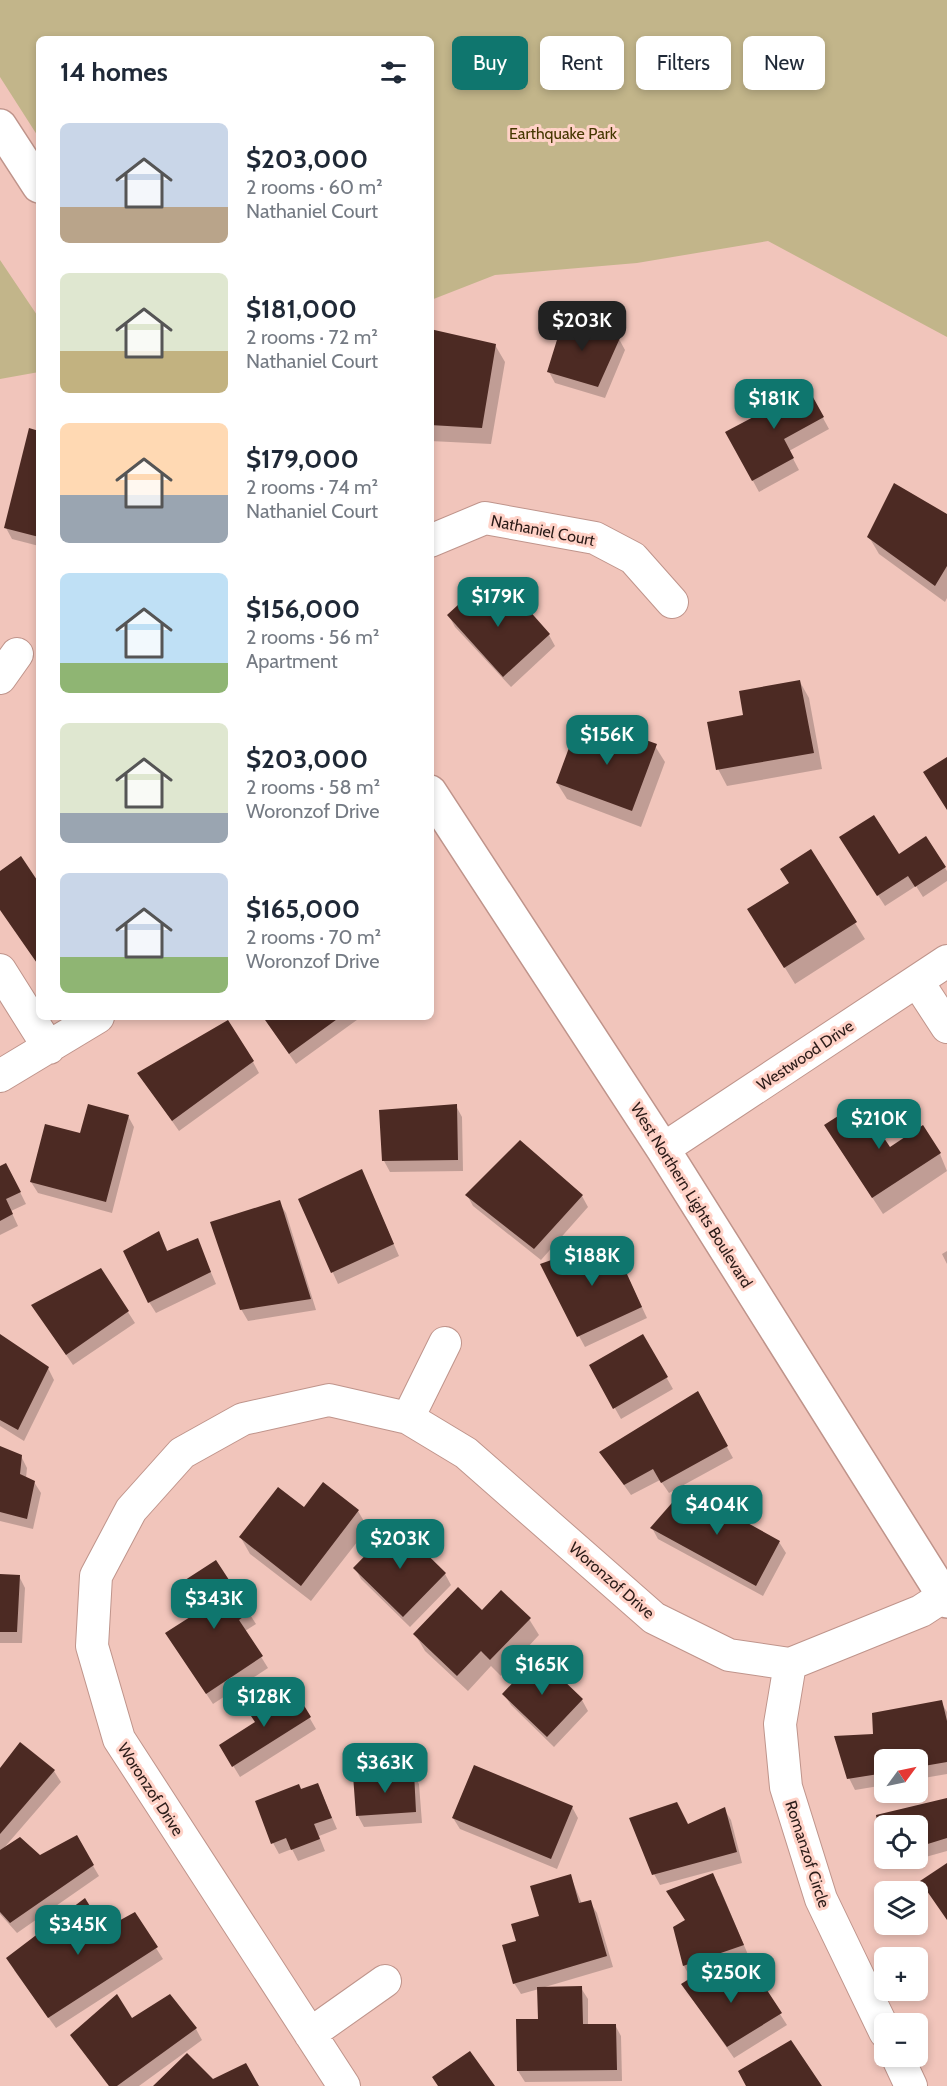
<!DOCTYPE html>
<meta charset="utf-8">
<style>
body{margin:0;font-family:Cabin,sans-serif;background:#f6f6f7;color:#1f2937;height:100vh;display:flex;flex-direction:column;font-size:22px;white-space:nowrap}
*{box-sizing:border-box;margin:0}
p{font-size:20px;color:#747a83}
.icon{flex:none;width:33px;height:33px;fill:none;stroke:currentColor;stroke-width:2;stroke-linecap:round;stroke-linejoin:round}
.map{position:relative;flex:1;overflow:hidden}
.details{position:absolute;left:36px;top:36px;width:398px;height:984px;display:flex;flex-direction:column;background:#fff;border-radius:9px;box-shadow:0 3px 9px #0003}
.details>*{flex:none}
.banner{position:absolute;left:452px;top:36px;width:405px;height:54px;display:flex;gap:12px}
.needle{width:39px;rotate:57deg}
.tools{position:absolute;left:874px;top:1749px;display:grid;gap:12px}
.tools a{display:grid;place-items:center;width:54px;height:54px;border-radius:9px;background:#fff;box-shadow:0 3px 9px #0003;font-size:30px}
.price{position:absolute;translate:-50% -51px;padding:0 14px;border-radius:12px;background:#0f766e;color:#fff;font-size:20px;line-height:39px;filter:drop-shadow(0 2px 3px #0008)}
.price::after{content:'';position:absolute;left:50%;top:36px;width:18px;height:14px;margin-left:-9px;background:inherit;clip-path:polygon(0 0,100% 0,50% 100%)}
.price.active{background:#222;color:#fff}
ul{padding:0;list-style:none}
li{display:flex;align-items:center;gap:18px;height:150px;padding:0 24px}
li span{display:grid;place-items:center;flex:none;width:168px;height:120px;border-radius:9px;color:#555}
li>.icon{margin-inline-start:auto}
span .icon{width:72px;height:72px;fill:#fffc;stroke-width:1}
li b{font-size:26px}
h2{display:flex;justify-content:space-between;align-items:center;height:72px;padding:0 24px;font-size:26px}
.chip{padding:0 21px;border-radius:9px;background:#fff;box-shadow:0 3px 9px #0003;font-size:21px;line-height:54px}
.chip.active{background:#0f766e;color:#fff}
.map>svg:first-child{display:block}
.green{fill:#c2b58a}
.shadow{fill:#0003}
.building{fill:#4c2a23}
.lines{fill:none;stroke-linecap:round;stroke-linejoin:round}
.minor-casing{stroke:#bf948b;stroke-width:34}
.tertiary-casing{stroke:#bf948b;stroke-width:36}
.minor{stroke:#fff;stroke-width:32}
.tertiary{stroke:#fff;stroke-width:33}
.labels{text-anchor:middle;stroke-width:6;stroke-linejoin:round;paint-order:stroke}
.park-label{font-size:16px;fill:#453700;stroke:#ffd2c7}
.street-label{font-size:16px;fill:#2b1b18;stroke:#ffd2c7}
</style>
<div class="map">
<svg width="947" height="2086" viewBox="0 0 947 2086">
<rect width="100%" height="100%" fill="#f1c5bb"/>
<path class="green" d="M0,0H947V337L768,241L637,263L495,275L431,300L430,39H39V138L0,77Z
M0,260L39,318V372L0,379Z"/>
<path class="shadow" d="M430,331L495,345L505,362L491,444L430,441Z
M619,339L625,350L605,398L555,383L549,372Z
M804,383L829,429L789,451L799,470L759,492L727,433L761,414Z
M39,432V546L12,539L6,528Z
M947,516V598L945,602L879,554L869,537Z
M508,611L549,635L555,646L511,687L455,627L449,616Z
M800,682L809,698L822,769L727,786L718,769L745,716Z
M616,741L655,746L665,762L641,827L567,799L557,783Z
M926,838L947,871V881L923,897L916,886L885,906L848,849L899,856Z
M810,851L865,939L795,984L759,926L790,884Z
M263,1017H361L296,1064Z
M253,1062L259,1073L179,1131L139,1074Z
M456,1106L462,1117L463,1171L390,1172L384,1161Z
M128,1116L134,1127L112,1213L38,1193L31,1182L81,1135Z
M520,1142L582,1196L588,1207L541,1260L473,1206L467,1195Z
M836,1142L940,1154L947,1171L883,1214Z
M0,1167L12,1176L26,1204L11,1211L18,1226L0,1235Z
M362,1171L399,1256L338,1284L300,1200Z
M279,1202L286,1213L316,1310L248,1321L241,1309Z
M159,1233L168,1252L197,1240L216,1284L156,1313L149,1302Z
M611,1241L647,1318L585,1347L579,1336Z
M947,1251V1264L942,1254Z
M101,1270L135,1323L73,1365L33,1306Z
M0,1336L48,1368L54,1380L24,1441L0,1426Z
M643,1336L673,1389L621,1419L591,1366Z
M697,1393L733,1458L669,1493L660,1480L631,1495L601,1453Z
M0,1448L21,1456L27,1468L26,1478L34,1482L41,1493L33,1529L0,1521Z
M323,1485L358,1511L368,1528L311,1601L250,1554L241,1538L304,1509Z
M652,1528L779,1542L786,1553L763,1596L658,1539Z
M216,1562L256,1624L245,1631L268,1668L213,1704L174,1645L202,1611Z
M355,1568L445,1574L451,1585L410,1627L361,1579Z
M0,1576H19L25,1588L22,1643H0Z
M482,1612L529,1619L539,1635L501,1676L491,1666L468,1691L425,1651L415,1634Z
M504,1694L582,1700L588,1711L554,1747L511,1705Z
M297,1696L316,1729L240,1777L221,1746Z
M941,1702L947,1712V1774L918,1779V1760H885V1785L855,1790L849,1778L875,1736Z
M0,1770L54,1771L61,1782L3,1849L40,1857L76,1837L99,1876L17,1933L0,1914Z
M413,1773L419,1784L422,1823L364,1827L358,1816Z
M318,1785L337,1829L319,1836L325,1851L298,1861L292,1849L279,1854L273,1843L301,1791Z
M947,1799V1851L890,1867L885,1858H918V1826H885V1858L878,1816Z
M572,1807L578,1818L557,1869L460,1829L453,1818Z
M724,1809L731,1820L742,1863L660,1885L654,1874L688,1825Z
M570,1875L582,1904L590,1902L597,1913L613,1967L545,1987L581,1988L588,1999V2026L615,2025L621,2036L622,2081L525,2082L518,2071L517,2021H539V1989L521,1994L514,1983L518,1942L540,1917Z
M719,1886L749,1957L718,1967L734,1990L760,1983L787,2025L734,2058L683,1985L696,1975L690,1977L684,1966L674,1927L687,1921Z
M103,1931L156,1948L163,1959L56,2028L14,1970Z
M132,2020L196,2029L202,2040L139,2086H109L72,2035Z"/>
<path class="building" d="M565,314L620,338L598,387L547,372Z
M430,329L496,344L482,428L430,425Z
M804,381L824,417L784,439L794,458L752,481L725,432L759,414L755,407Z
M29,428L39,431V537L4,528Z
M894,483L947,514V566L935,586L867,537Z
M483,582L508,609L519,599L550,634L503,677L447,615Z
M800,680L814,753L716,770L707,722L743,715L739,691Z
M577,726L615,739L618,730L657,744L632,811L556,783Z
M947,757V810L923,772Z
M874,815L899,854L926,836L946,867L915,887L908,876L877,896L839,837Z
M811,849L857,922L784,968L747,909L789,883L780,869Z
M21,856L39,883V966L0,910V871Z
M263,1017H340L289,1054Z
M228,1020L254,1061L172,1121L137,1073Z
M860,1102L890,1147L923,1125L941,1153L872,1198L824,1125Z
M88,1104L129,1115L106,1202L30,1182L45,1124L80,1133Z
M457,1104L458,1160L382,1161L379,1110Z
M520,1140L583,1195L534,1249L465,1195Z
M6,1163L21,1192L6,1199L13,1214L0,1221V1166Z
M362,1169L394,1244L331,1273L298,1199Z
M280,1200L311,1299L240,1310L210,1222Z
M159,1231L167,1251L198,1238L211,1272L148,1303L123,1251Z
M611,1239L642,1307L577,1337L540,1264Z
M101,1268L129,1311L66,1355L31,1305Z
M0,1334L49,1367L18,1430L0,1420Z
M643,1334L668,1377L613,1409L589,1365Z
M698,1391L728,1446L661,1483L653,1469L624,1485L599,1452Z
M0,1446L22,1455L20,1474L35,1481L27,1519L0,1512Z
M323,1482L359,1510L301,1586L239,1537L278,1487L304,1507Z
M685,1488L780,1541L756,1586L650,1528Z
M396,1524L446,1573L403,1617L353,1568Z
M216,1560L250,1612L239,1620L263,1656L206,1694L165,1633L201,1610L182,1582Z
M0,1574L20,1575L17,1632H0Z
M458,1587L482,1610L501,1590L531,1618L490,1660L481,1651L457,1676L413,1634Z
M538,1656L583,1699L547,1737L502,1694Z
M297,1694L311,1717L232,1767L219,1745L255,1722L245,1707L262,1696L271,1711Z
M942,1700L947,1721V1762L918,1767V1760H885V1773L847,1779L834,1736L873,1734L872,1713Z
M20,1742L55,1770L0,1834V1768Z
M474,1765L573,1806L551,1859L452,1818Z
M414,1772L416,1812L356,1816L353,1775Z
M318,1783L332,1818L314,1824L320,1839L291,1850L286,1838L271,1844L255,1801L299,1784L301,1789Z
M947,1798V1838L918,1847V1826H885V1856L883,1857L876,1815Z
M677,1802L688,1824L725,1807L737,1852L652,1875L629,1818Z
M77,1835L94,1865L10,1923L0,1912V1850L20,1837L40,1855Z
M947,1863V1920L920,1881Z
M713,1873L744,1945L683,1966L673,1927L685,1920L666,1891Z
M571,1874L579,1903L591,1900L607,1956L513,1984L502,1945L516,1941L511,1924L539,1916L530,1886Z
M85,1898L104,1929L135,1912L158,1947L48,2018L6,1958Z
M716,1962L734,1988L761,1981L782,2013L727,2047L681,1984Z
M582,1986L583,2024H616L617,2070L517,2071L516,2019H538L537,1987Z
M117,1994L132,2018L170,1994L197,2028L117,2086H109L70,2035Z
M791,2040L822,2086H746L738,2071Z
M470,2051L495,2086H438L432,2077Z
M187,2053L213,2079L246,2063L259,2086H153Z"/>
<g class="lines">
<defs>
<path id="minor" d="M430,541L485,518L595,538L633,558L672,602
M0,678L17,654
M0,970L49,1048
M917,981L947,1027
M0,1076L98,1017
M663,1149L947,961
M408,1418L445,1343
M790,1664L780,1724L786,1787L821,1899L885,2032
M310,2034L385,1981
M897,2056L911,2086
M344,2086L119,1739L92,1646L96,1576L131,1510L182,1453L243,1419L329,1400L408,1418L466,1453L654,1618L729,1655L790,1664L921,1611L944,1596"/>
<path id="tertiary" d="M0,126L39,186
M430,792L663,1149L947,1601"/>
</defs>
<use href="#minor" class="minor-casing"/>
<use href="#tertiary" class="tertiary-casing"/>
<use href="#minor" class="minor"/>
<use href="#tertiary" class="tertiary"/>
</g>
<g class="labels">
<g class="park-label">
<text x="563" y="139">Earthquake Park</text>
</g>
<g class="street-label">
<text transform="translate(543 530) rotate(11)" y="6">Nathaniel Court</text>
<text transform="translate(805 1055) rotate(-34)" y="6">Westwood Drive</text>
<text transform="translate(692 1195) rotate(58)" y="6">West Northern Lights Boulevard</text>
<text transform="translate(612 1580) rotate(41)" y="6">Woronzof Drive</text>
<text transform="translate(151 1789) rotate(57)" y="6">Woronzof Drive</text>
<text transform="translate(808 1854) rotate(72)" y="6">Romanzof Circle</text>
</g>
</g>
</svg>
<div class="tools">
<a><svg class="needle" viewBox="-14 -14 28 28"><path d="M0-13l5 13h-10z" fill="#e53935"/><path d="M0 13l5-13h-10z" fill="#747a83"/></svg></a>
<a><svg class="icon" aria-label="locate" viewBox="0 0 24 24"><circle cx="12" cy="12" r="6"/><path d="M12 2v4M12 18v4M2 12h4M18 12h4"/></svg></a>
<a><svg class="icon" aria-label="layers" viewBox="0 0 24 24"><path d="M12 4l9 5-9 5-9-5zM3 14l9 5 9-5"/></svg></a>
<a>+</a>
<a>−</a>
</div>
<b class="price active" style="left:582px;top:352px">$203K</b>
<b class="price" style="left:774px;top:430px">$181K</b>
<b class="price" style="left:498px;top:628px">$179K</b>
<b class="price" style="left:607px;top:766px">$156K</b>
<b class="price" style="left:879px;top:1150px">$210K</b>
<b class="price" style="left:592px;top:1287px">$188K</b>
<b class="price" style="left:717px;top:1536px">$404K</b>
<b class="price" style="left:400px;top:1570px">$203K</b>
<b class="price" style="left:214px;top:1630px">$343K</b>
<b class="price" style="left:542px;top:1696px">$165K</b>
<b class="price" style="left:264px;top:1728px">$128K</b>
<b class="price" style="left:385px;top:1794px">$363K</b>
<b class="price" style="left:78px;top:1956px">$345K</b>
<b class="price" style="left:731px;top:2004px">$250K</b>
<div class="banner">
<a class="chip active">Buy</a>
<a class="chip">Rent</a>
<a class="chip">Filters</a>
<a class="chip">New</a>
</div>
<section class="details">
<h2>14 homes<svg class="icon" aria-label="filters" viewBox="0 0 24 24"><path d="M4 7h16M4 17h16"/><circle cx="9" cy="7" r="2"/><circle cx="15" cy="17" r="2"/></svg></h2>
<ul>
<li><span style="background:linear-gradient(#c9d6e8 70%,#b9a48a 0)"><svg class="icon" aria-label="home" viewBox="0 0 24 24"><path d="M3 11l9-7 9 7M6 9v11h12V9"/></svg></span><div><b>$203,000</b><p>2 rooms · 60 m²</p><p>Nathaniel Court</p></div></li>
<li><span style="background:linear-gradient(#dfe7d0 65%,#c2b280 0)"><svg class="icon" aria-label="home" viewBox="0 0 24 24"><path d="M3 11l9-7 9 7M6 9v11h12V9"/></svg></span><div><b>$181,000</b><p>2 rooms · 72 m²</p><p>Nathaniel Court</p></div></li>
<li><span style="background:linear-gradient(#ffd9b3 60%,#9aa5b1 0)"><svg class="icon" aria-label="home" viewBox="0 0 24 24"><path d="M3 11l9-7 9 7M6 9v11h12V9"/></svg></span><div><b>$179,000</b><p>2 rooms · 74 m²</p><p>Nathaniel Court</p></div></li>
<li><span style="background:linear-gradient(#bfe0f5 75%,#8fb573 0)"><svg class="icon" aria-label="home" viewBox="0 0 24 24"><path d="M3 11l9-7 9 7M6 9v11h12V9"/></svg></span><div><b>$156,000</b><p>2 rooms · 56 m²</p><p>Apartment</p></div></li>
<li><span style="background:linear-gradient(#dfe7d0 75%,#9aa5b1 0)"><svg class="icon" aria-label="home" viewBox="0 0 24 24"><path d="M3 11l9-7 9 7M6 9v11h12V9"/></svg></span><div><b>$203,000</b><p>2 rooms · 58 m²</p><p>Woronzof Drive</p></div></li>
<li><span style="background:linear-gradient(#c9d6e8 70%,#8fb573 0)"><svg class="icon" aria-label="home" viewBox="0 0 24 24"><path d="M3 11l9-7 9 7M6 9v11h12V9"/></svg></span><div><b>$165,000</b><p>2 rooms · 70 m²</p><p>Woronzof Drive</p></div></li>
</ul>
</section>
</div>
